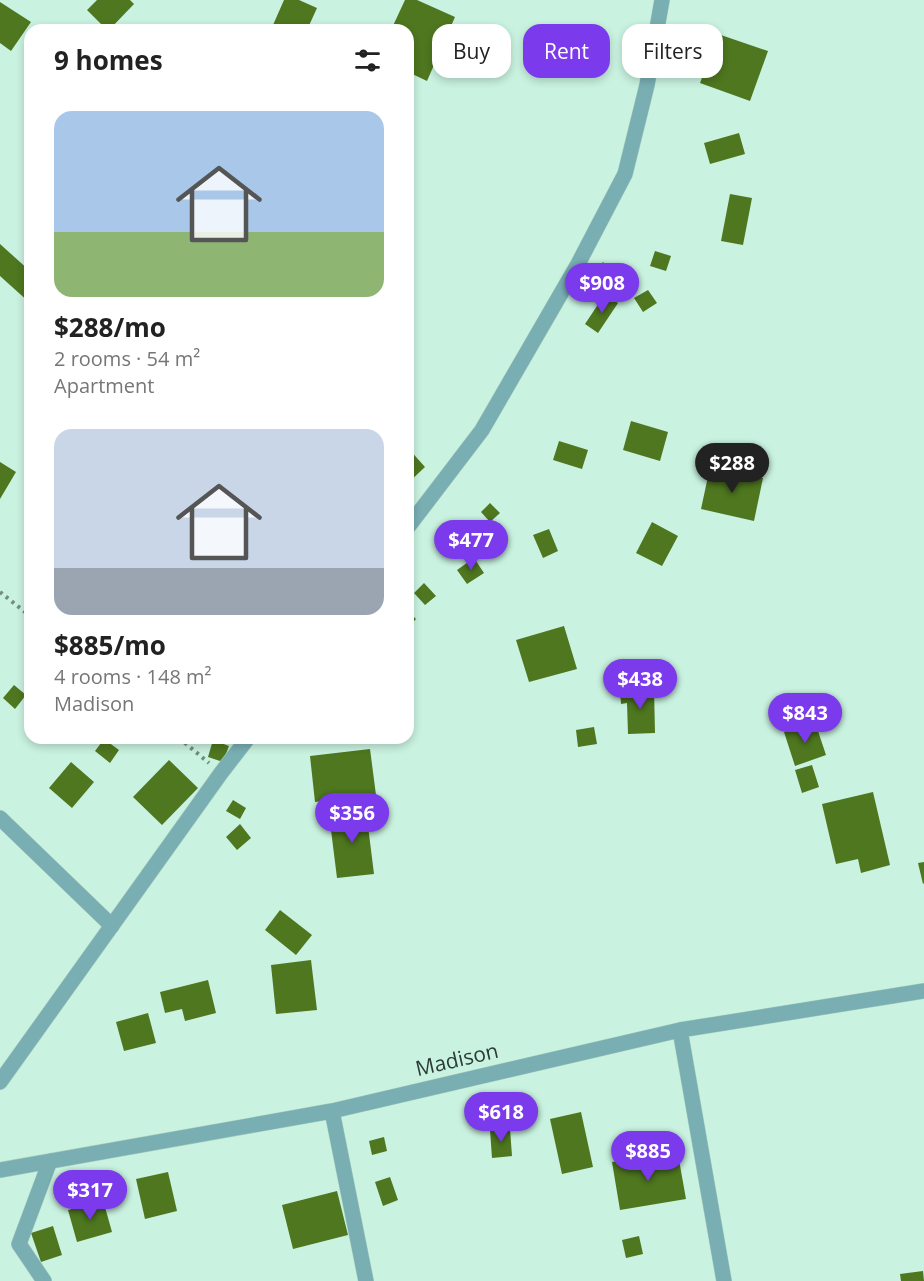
<!DOCTYPE html>
<meta charset="utf-8">
<style>
body{margin:0;font-family:"Open Sans",sans-serif;background:#f2f2f2;color:#222;height:100vh;display:flex;flex-direction:column;font-size:22px;white-space:nowrap}
*{box-sizing:border-box;margin:0}
p{font-size:20px;color:#767676}
.icon{flex:none;width:33px;height:33px;fill:none;stroke:currentColor;stroke-width:2;stroke-linecap:round;stroke-linejoin:round}
.map{position:relative;flex:1;overflow:hidden}
.drawer{position:absolute;left:24px;top:24px;width:390px;height:720px;display:flex;flex-direction:column;background:#fff;border-radius:18px;box-shadow:0 3px 9px #0003}
.drawer>*{flex:none}
.top-card{position:absolute;left:432px;top:24px;width:402px;height:54px;display:flex;gap:12px}
.price{position:absolute;translate:-50% -51px;padding:0 14px;border-radius:21px;background:#7c3aed;color:#fff;font-size:20px;line-height:39px;filter:drop-shadow(0 2px 3px #0008)}
.price::after{content:'';position:absolute;left:50%;top:36px;width:18px;height:14px;margin-left:-9px;background:inherit;clip-path:polygon(0 0,100% 0,50% 100%)}
.price.on{background:#222;color:#fff}
ul{padding:0;list-style:none}
li{display:grid;align-content:center;gap:12px;height:318px;padding:0 30px}
li span{display:grid;place-items:center;height:186px;border-radius:18px;color:#555}
li>.icon{margin-inline-start:auto}
span .icon{width:108px;height:108px;fill:#fffc;stroke-width:1}
li b{font-size:26px}
h2{display:flex;justify-content:space-between;align-items:center;height:72px;padding:0 30px;font-size:26px}
.chip{padding:0 21px;border-radius:18px;background:#fff;box-shadow:0 3px 9px #0003;font-size:21px;line-height:54px}
.chip.on{background:#7c3aed;color:#fff}
.map>svg:first-child{display:block}
.building{fill:#4e771f}
.lines{fill:none;stroke-linecap:round;stroke-linejoin:round}
.minor-casing{stroke:#a9cebe;stroke-width:16}
.path{stroke:#728e81;stroke-width:4;stroke-dasharray:3 4.5;stroke-linecap:butt}
.minor{stroke:#79afb3;stroke-width:15}
.labels{text-anchor:middle;stroke-width:6;stroke-linejoin:round;paint-order:stroke}
.street-label{font-size:21px;fill:#2b3c34;stroke:#c9f2e0}
</style>
<div class="map">
<svg width="924" height="1281" viewBox="0 0 924 1281">
<rect width="100%" height="100%" fill="#c9f2e0"/>
<path class="building" d="M97,0H130L134,4L109,30H107L87,10Z
M284,0H299L317,8L307,30H284L273,25Z
M405,0H417L455,17L427,81L408,72V30H391Z
M0,2L31,22L11,51L0,43Z
M718,34L768,51L750,101L700,83Z
M739,133L745,154L710,164L704,143Z
M730,194L752,198L743,245L721,241Z
M0,244L30,271V303L0,276Z
M655,251L671,256L666,271L650,266Z
M603,262L614,272L598,293L586,283Z
M648,290L657,303L643,312L634,298Z
M605,294L618,303L598,333L585,324Z
M631,421L668,432L660,461L623,450Z
M559,441L588,450L582,469L553,460Z
M408,448L425,467L408,483Z
M0,462L16,472L0,499Z
M710,467L763,478L754,521L701,509Z
M490,503L500,513L490,522L481,512Z
M652,522L678,536L662,566L636,553Z
M470,526L483,536L473,551L460,542Z
M549,529L558,551L543,558L533,535Z
M474,558L484,573L467,584L457,570Z
M424,583L436,596L425,605L414,593Z
M408,611L416,619L408,628Z
M564,626L577,669L529,682L516,640Z
M14,685L26,695L15,709L3,698Z
M654,688L655,733L628,734L627,703L621,704L620,689Z
M815,722L826,755L795,766L784,732Z
M594,727L597,744L578,747L576,730Z
M104,739L119,750L110,763L95,751Z
M213,740L229,746L223,762L208,757Z
M370,749L376,795L315,802L310,756Z
M169,760L198,788L162,825L133,797Z
M71,762L94,782L72,808L49,788Z
M812,765L819,787L802,793L795,770Z
M873,792L890,865L861,873L858,859L836,864L822,804Z
M233,800L246,808L240,819L226,811Z
M366,810L374,874L337,878L329,814Z
M240,824L251,838L237,850L226,837Z
M924,862V883L923,884L918,863Z
M280,910L312,935L296,955L265,930Z
M311,960L317,1010L276,1014L271,965Z
M208,980L216,1013L185,1021L182,1009L165,1013L160,992Z
M148,1013L156,1043L124,1051L116,1022Z
M581,1112L593,1167L562,1174L550,1119Z
M510,1129L512,1156L492,1158L490,1130Z
M384,1137L387,1151L372,1155L369,1141Z
M653,1155L655,1164L679,1160L686,1199L620,1210L612,1162Z
M168,1172L177,1211L145,1219L136,1179Z
M390,1177L398,1200L383,1206L375,1182Z
M337,1191L348,1235L293,1249L282,1205Z
M103,1200L112,1232L77,1242L68,1210Z
M53,1226L62,1255L41,1262L31,1233Z
M639,1236L643,1254L626,1258L622,1240Z
M923,1271L924,1281H901L900,1274Z"/>
<g class="lines">
<defs>
<path id="minor" d="M408,527L482,430L578,264L625,174L647,85L662,0
M0,818L112,926
M680,1030L724,1281
M0,1082L221,773L248,738
M332,1111L366,1281
M0,1170L332,1111L680,1030L924,991
M44,1281L19,1244L50,1161"/>
</defs>
<use href="#minor" class="minor-casing"/>
<path class="path" d="M0,592L30,616
M179,738L209,763"/>
<use href="#minor" class="minor"/>
</g>
<g class="labels">
<g class="street-label">
<text transform="translate(457 1060) rotate(-13)" y="7">Madison</text>
</g>
</g>
</svg>
<b class="price" style="left:602px;top:314px">$908</b>
<b class="price on" style="left:732px;top:494px">$288</b>
<b class="price" style="left:471px;top:571px">$477</b>
<b class="price" style="left:640px;top:710px">$438</b>
<b class="price" style="left:805px;top:744px">$843</b>
<b class="price" style="left:352px;top:844px">$356</b>
<b class="price" style="left:501px;top:1143px">$618</b>
<b class="price" style="left:648px;top:1182px">$885</b>
<b class="price" style="left:90px;top:1221px">$317</b>
<div class="top-card">
<a class="chip">Buy</a>
<a class="chip on">Rent</a>
<a class="chip">Filters</a>
</div>
<section class="drawer">
<h2>9 homes<svg class="icon" aria-label="filters" viewBox="0 0 24 24"><path d="M4 7h16M4 17h16"/><circle cx="9" cy="7" r="2"/><circle cx="15" cy="17" r="2"/></svg></h2>
<ul>
<li><span style="background:linear-gradient(#a9c7e8 65%,#8fb573 0)"><svg class="icon" aria-label="home" viewBox="0 0 24 24"><path d="M3 11l9-7 9 7M6 9v11h12V9"/></svg></span><div><b>$288/mo</b><p>2 rooms · 54 m²</p><p>Apartment</p></div></li>
<li><span style="background:linear-gradient(#c9d6e8 75%,#9aa5b1 0)"><svg class="icon" aria-label="home" viewBox="0 0 24 24"><path d="M3 11l9-7 9 7M6 9v11h12V9"/></svg></span><div><b>$885/mo</b><p>4 rooms · 148 m²</p><p>Madison</p></div></li>
</ul>
</section>
</div>
